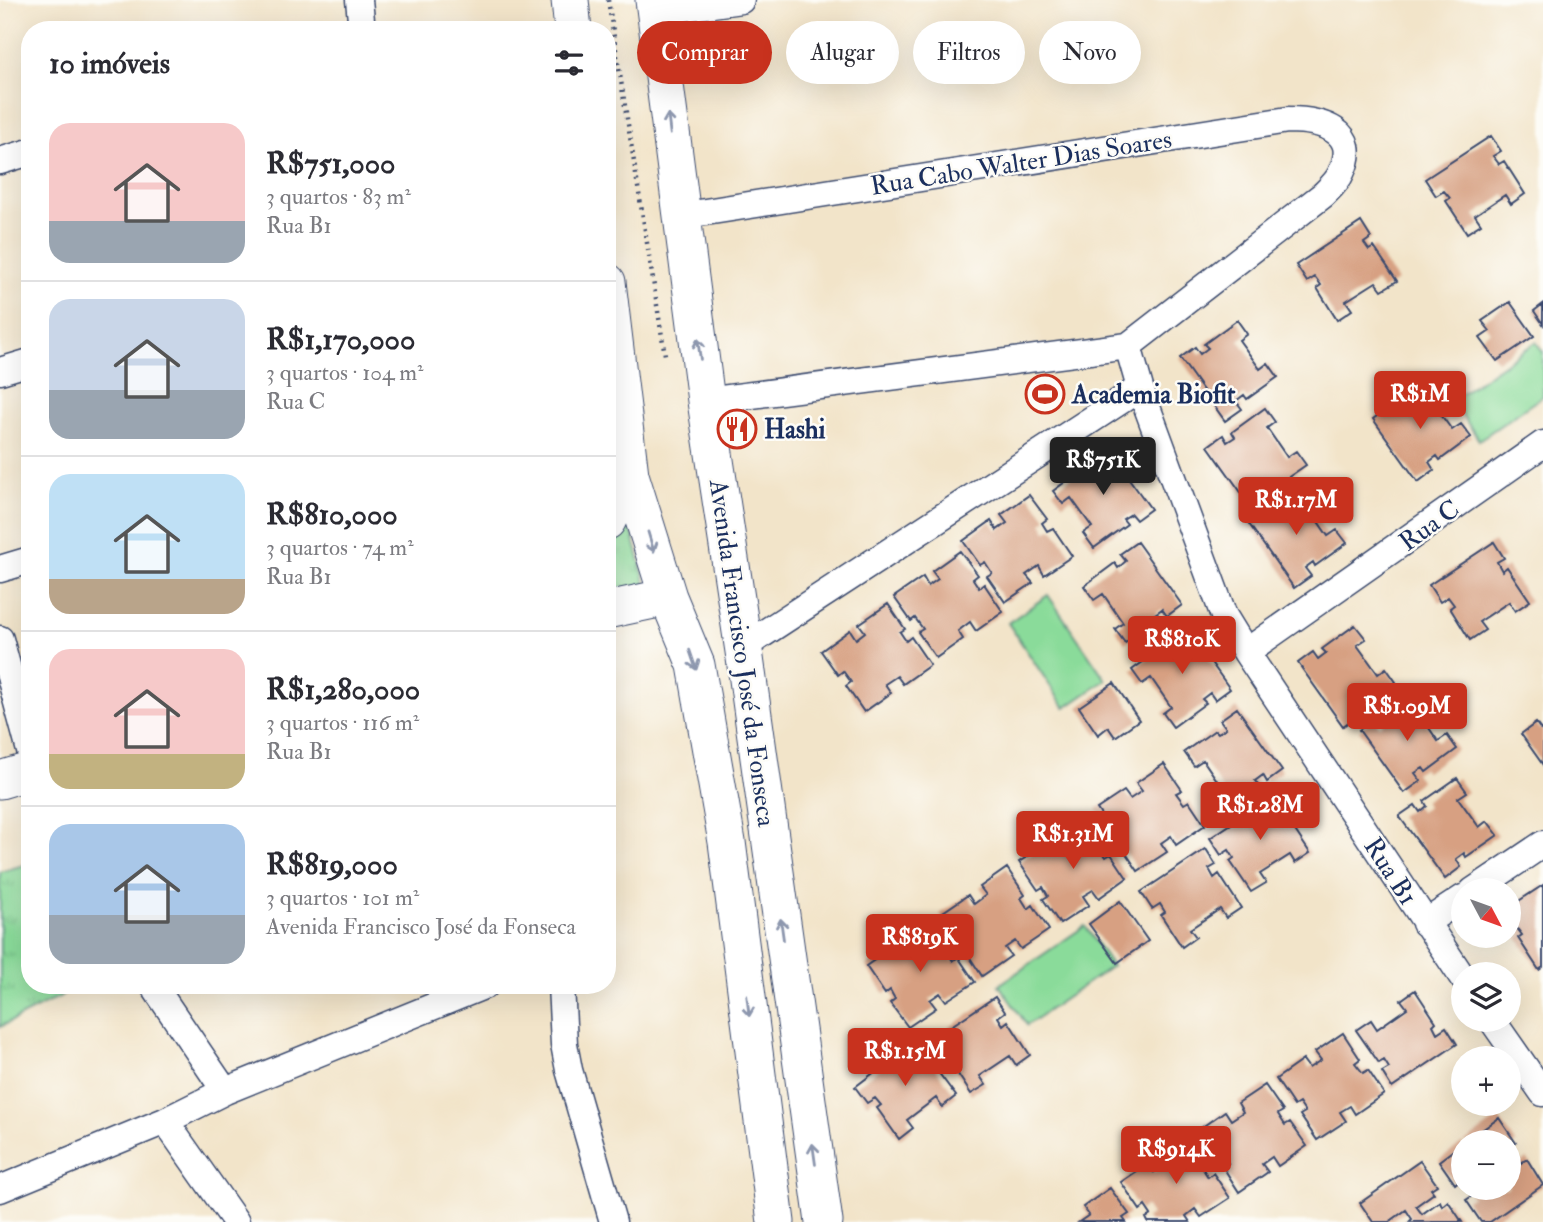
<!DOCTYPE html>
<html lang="pt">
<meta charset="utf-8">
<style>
body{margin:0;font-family:"IM FELL Double Pica",serif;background:#f2f2f3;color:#2b2b33;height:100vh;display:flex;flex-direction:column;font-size:26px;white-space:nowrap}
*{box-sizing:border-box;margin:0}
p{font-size:23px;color:#7c7c81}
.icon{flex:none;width:38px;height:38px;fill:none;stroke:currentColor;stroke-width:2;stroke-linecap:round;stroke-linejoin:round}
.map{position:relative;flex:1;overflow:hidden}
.details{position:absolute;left:21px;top:21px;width:595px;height:973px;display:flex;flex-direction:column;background:#fff;border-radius:28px;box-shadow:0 7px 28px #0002}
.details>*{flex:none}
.guide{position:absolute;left:637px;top:21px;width:665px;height:63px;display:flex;gap:14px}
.needle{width:46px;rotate:131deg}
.buttons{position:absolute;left:1451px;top:878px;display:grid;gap:14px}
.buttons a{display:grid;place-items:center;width:70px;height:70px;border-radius:50%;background:#fff;box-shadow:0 7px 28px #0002;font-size:35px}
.price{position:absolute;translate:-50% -60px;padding:0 16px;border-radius:7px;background:#c8321e;color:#fff;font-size:23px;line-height:46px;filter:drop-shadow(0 2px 4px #0008)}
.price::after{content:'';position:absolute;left:50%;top:42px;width:21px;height:16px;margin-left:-10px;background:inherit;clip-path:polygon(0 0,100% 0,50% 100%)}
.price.on{background:#222;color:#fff}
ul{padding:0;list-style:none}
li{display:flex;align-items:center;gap:21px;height:175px;padding:0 28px}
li+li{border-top:2px solid #e1e1e2}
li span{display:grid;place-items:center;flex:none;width:196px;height:140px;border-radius:21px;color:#555}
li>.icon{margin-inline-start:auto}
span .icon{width:84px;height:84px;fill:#fffc;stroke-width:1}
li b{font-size:30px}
h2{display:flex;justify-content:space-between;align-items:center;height:84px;padding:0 28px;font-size:30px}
.chip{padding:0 24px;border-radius:32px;background:#fff;box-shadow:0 7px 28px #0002;font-size:24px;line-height:63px}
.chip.on{background:#c8321e;color:#fff}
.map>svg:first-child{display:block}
.grass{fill:url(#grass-tufts);stroke:#52857c;stroke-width:2}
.pitch{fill:#8adb9a;stroke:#52857c;stroke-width:2}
.building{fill:#d7a082}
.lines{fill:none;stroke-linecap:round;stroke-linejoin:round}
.street-casing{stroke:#3b4a6e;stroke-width:29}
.secondary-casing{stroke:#3b4a6e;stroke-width:39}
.path{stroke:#3b4a6e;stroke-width:4.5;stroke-dasharray:2 5;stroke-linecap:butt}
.street{stroke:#fff;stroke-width:26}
.secondary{stroke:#fff;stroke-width:37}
.oneway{stroke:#8d97ae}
.labels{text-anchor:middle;stroke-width:5;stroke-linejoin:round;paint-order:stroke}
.street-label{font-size:26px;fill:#1b2f5e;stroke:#fdfcf7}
.poi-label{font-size:26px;font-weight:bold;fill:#1b2f5e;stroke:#fdfcf7;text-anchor:start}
</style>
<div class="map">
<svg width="1543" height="1222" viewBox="0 0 1543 1222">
<defs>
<pattern id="grass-tufts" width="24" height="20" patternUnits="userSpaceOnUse" patternTransform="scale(1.75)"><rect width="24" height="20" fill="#8adb9a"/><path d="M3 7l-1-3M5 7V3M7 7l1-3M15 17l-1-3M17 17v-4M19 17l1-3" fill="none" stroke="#76bc87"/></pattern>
</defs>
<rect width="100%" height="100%" fill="#fdfcf7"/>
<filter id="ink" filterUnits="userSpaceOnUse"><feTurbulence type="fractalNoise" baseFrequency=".0143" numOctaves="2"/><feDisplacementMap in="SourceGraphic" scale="14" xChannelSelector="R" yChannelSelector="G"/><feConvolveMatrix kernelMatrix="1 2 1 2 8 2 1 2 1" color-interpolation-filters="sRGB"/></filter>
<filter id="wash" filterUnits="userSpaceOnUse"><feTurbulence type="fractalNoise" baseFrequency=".00686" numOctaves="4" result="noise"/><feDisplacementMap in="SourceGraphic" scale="28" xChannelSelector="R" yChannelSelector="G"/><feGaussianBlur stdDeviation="1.57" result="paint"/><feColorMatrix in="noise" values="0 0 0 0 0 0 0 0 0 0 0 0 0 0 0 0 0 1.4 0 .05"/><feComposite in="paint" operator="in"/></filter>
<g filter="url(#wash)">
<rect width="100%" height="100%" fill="#f2e4c9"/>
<path class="grass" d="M629,521L646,585L607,596V550Z
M30,863V985H82L0,1027V872Z"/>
<path class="pitch" d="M1536,342L1543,352V396L1479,440L1452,400Z
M1048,595L1106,680L1065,708L1008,623Z
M1085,926L1112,966L1027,1025L999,985Z"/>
<g id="blocks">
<path class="building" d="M1491,136L1501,151L1493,156L1499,164L1504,161L1525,194L1511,204L1505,195L1475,215L1481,224L1467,233L1446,201L1450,198L1444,191L1436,196L1425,179Z
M1361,222L1371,238L1364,243L1369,250L1374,247L1397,281L1382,290L1376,282L1346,301L1352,310L1337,320L1317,288L1321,285L1315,277L1307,282L1296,265Z
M1510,302L1534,336L1497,361L1480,338L1490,331L1482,321Z
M1543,304V324L1534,311Z
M1237,320L1247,334L1239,340L1260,369L1268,363L1278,377L1247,399L1244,395L1236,401L1242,409L1225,421L1180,358L1195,347L1200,354L1208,348L1204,344Z
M1430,381L1440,395L1431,401L1452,430L1461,424L1471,437L1440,460L1437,456L1429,462L1434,470L1418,482L1373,419L1388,408L1392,414L1400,409L1397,404Z
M1265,408L1275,422L1267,428L1287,457L1296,451L1306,465L1274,487L1272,484L1264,489L1270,497L1253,509L1208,446L1223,435L1227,442L1235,437L1232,432Z
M1106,447L1151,509L1136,520L1131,514L1123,519L1127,524L1094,548L1083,533L1092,527L1071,498L1063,504L1053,491L1084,468L1087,472L1095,466L1089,458Z
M1306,487L1316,501L1308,507L1328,536L1337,530L1347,543L1315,566L1313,562L1305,568L1311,576L1294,588L1249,524L1264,514L1269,520L1277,515L1273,510Z
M1029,495L1047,519L1042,523L1047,531L1053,528L1072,556L1044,575L1039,566L1026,575L1033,583L1005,602L987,576L992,573L985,562L980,565L963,541L991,521L997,530L1007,523L1001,515Z
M1137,542L1182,605L1167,616L1162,609L1155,614L1158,619L1125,643L1115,629L1123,623L1103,594L1094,600L1084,586L1115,563L1118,568L1126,561L1120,554Z
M1494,542L1504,558L1497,562L1502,571L1507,567L1530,601L1515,611L1509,602L1479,622L1485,630L1470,640L1450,608L1454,605L1448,597L1440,602L1429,585Z
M960,551L978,575L973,579L979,588L984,584L1003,612L976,631L970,622L958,631L963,639L936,658L918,632L923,629L915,618L911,621L894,597L923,577L928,586L938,579L932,571Z
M888,604L905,629L900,632L906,641L911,637L930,665L903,684L897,676L885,684L891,693L864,712L846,686L851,682L843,671L838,675L821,651L850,630L856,639L865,632L859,624Z
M1355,625L1366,639L1357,645L1378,674L1386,668L1396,682L1365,704L1362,700L1354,706L1360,714L1343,726L1298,663L1313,652L1318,659L1326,653L1322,649Z
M1185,626L1230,689L1215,700L1210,693L1202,699L1206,703L1173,727L1163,713L1171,707L1151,678L1142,684L1132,670L1163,647L1166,652L1174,645L1168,638Z
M1114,683L1139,720L1115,737L1108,727L1098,735L1079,707Z
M1416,692L1426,706L1418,712L1438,741L1447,735L1457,749L1426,772L1423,768L1415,773L1421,781L1404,793L1359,730L1374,719L1379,726L1387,720L1383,716Z
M1237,708L1282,771L1267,782L1263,775L1255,781L1258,785L1226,809L1215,795L1223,789L1203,760L1194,766L1184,752L1215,730L1218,733L1226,728L1220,720Z
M1536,723L1541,730L1543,728V765L1521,734Z
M1164,764L1182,790L1176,793L1184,804L1189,801L1205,825L1176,845L1171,836L1161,843L1167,852L1138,871L1121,846L1126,843L1121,834L1115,837L1097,809L1124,791L1130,799L1142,791L1136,783Z
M1457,778L1467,792L1458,798L1479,827L1487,821L1498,835L1466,857L1464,853L1456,859L1461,867L1445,879L1399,816L1415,805L1420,812L1427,806L1424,801Z
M1275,795L1285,811L1278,815L1283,823L1288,820L1310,853L1295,863L1290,855L1260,874L1266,883L1251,892L1230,861L1234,858L1229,850L1221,855L1210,838Z
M1085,817L1104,843L1099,847L1106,857L1111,854L1127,878L1099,898L1093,890L1083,896L1089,905L1060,924L1043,899L1048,896L1043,887L1038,890L1019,862L1047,844L1052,852L1064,844L1058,835Z
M1206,849L1216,865L1209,869L1214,878L1219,874L1241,908L1226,918L1220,909L1190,929L1196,937L1182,947L1161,915L1165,912L1160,904L1152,909L1141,892Z
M1007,868L1025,895L1021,898L1028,909L1033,905L1049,930L1021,949L1015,941L1005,948L1011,956L982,976L965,950L970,947L964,938L959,942L940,914L968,895L974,904L986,895L980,887Z
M1543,885V967L1539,970L1518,938L1522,935L1516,927L1508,932V908Z
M1120,901L1148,941L1117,963L1089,924Z
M933,920L951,947L946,950L953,961L958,957L975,982L946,1001L940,993L930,1000L936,1008L908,1027L890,1003L895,999L890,990L885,994L866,966L893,947L899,955L911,947L905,939Z
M1415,990L1436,1022L1433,1025L1437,1033L1446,1027L1457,1044L1392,1088L1382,1072L1389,1068L1384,1060L1379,1063L1356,1030L1371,1020L1377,1029L1407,1008L1401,1000Z
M995,997L1005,1012L998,1017L1003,1025L1008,1021L1030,1055L1016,1065L1010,1056L980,1076L986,1085L971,1094L950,1062L955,1059L949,1052L941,1057L930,1040Z
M1343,1033L1360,1059L1355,1063L1363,1073L1368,1070L1384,1094L1355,1114L1350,1106L1340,1112L1346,1121L1317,1140L1300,1115L1305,1112L1299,1103L1294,1106L1276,1079L1303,1060L1309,1068L1321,1060L1315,1052Z
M917,1040L928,1055L922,1060L927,1068L932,1064L956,1096L942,1107L936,1098L907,1120L913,1128L899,1139L877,1108L881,1105L875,1098L867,1103L855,1087Z
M1265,1085L1283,1111L1278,1114L1285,1125L1290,1122L1307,1146L1278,1166L1272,1157L1262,1164L1268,1172L1239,1192L1223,1167L1228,1163L1222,1155L1217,1158L1198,1130L1225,1111L1231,1120L1243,1112L1238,1103Z
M1499,1118L1516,1143L1511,1147L1513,1151L1508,1154V1143H1464Z
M1188,1136L1206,1163L1201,1166L1208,1177L1213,1173L1230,1198L1201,1217L1195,1209L1186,1216L1190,1222H1148L1146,1218L1151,1215L1145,1206L1140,1210L1121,1182L1149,1163L1154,1172L1167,1163L1161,1155Z
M1463,1143V1184L1460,1180L1455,1184L1439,1161Z
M1519,1159L1521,1163L1527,1159L1543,1185L1490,1222H1481L1466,1200L1472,1196L1469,1193L1476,1188H1508V1167Z
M1420,1161L1437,1185L1431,1189L1434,1193L1416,1206L1422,1214L1440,1201L1442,1206L1448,1201L1462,1222H1409L1412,1219L1406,1210L1389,1222H1373L1360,1203Z
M1110,1188L1129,1214L1123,1218L1126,1222H1079L1089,1215L1083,1207Z"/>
</g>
</g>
<g filter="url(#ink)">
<use href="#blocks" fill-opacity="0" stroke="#3b4a6e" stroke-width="2"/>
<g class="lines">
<defs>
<path id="street" d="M359,0L362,30
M655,12L741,0
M0,161L30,152
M680,216L1288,120C1320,120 1362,130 1341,173C1338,181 1329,189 1323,195L1128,346L706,401
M1128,346L1140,388L1224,616L1246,652L1463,978
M0,371L30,362
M0,569L30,560
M0,639L30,751
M743,647L1140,388
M1246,652L1543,444
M1473,891L1543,844
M1425,923L1463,898
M153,985L225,1091
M561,985L564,1044L569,1070L613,1222
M1492,1020L1543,1093
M165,1121L236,1222
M0,1189L165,1121L225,1091L486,985"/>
<path id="secondary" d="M570,0L573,30
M654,0L706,401L745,658L824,1222
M607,282L630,475L668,597L696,665L727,842L776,1222
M607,521L630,475
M607,610L668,597
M0,780L30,771"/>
</defs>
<use href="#street" class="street-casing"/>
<use href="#secondary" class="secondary-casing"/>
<path class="path" d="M608,0L665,355"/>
<use href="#street" class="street"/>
<use href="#secondary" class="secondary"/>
</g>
<defs><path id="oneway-shaft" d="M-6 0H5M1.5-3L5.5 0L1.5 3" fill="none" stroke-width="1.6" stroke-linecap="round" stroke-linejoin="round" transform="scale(1.75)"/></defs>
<g class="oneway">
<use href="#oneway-shaft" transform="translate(669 124) rotate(-97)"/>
<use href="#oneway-shaft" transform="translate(699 349) rotate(-98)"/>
<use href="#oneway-shaft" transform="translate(651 542) rotate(73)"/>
<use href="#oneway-shaft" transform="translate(693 660) rotate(71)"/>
<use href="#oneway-shaft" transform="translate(782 929) rotate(-98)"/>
<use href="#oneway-shaft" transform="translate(748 1006) rotate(83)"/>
<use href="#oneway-shaft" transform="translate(814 1154) rotate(-98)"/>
</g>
</g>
<defs>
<symbol id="stadium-ring" viewBox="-11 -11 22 22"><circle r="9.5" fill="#fdfcf7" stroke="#c8321e" stroke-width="1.5"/><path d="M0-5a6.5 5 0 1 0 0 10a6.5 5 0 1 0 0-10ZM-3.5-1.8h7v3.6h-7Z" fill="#c8321e"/></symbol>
<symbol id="restaurant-ring" viewBox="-11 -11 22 22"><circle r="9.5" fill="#fdfcf7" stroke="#c8321e" stroke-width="1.5"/><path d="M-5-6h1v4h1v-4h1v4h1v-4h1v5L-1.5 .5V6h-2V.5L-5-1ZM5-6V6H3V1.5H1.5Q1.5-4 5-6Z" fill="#c8321e"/></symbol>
</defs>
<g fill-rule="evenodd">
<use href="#stadium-ring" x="1023" y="372" width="44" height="44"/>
<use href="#restaurant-ring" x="715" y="407" width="44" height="44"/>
</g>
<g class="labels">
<g class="street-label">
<text transform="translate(1021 162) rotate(-9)" y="9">Rua Cabo Walter Dias Soares</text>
<text transform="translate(1429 525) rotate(-36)" y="9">Rua C</text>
<text transform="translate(743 653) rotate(82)" y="9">Avenida Francisco José da Fonseca</text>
<text transform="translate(1391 871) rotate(57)" y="9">Rua B1</text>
</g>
<g class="poi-label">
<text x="1072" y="403">Academia Biofit</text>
<text x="764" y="438">Hashi</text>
</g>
</g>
</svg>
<div class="buttons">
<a><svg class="needle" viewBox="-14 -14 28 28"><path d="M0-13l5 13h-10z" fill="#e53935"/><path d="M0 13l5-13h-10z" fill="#7c7c81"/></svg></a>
<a><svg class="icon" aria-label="layers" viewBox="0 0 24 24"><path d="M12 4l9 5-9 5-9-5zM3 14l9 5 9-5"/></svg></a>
<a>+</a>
<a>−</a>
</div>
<b class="price" style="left:1420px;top:431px">R$1M</b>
<b class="price on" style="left:1103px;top:497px">R$751K</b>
<b class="price" style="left:1296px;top:537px">R$1.17M</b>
<b class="price" style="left:1182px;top:676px">R$810K</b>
<b class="price" style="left:1407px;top:743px">R$1.09M</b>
<b class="price" style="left:1260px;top:842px">R$1.28M</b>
<b class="price" style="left:1073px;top:871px">R$1.31M</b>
<b class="price" style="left:920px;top:974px">R$819K</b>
<b class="price" style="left:905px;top:1088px">R$1.15M</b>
<b class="price" style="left:1176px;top:1186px">R$914K</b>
<div class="guide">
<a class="chip on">Comprar</a>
<a class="chip">Alugar</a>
<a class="chip">Filtros</a>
<a class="chip">Novo</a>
</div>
<section class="details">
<h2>10 imóveis<svg class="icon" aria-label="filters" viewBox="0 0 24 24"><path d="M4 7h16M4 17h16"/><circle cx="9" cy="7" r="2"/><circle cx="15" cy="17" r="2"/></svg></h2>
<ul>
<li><span style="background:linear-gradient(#f6c9c9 70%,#9aa5b1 0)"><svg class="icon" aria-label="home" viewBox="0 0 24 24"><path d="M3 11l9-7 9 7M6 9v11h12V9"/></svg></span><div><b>R$751,000</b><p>3 quartos · 83 m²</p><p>Rua B1</p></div></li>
<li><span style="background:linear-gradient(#c9d6e8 65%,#9aa5b1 0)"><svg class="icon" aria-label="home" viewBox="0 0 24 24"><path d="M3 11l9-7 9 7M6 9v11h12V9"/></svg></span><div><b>R$1,170,000</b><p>3 quartos · 104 m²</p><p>Rua C</p></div></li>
<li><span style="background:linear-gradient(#bfe0f5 75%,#b9a48a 0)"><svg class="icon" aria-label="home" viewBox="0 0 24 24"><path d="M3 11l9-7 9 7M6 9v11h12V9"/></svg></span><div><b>R$810,000</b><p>3 quartos · 74 m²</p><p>Rua B1</p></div></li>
<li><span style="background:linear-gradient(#f6c9c9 75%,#c2b280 0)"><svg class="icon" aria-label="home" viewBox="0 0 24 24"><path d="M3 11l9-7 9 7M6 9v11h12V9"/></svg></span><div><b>R$1,280,000</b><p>3 quartos · 116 m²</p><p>Rua B1</p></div></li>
<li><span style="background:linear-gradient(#a9c7e8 65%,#9aa5b1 0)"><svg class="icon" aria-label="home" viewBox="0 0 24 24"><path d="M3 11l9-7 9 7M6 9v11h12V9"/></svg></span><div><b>R$819,000</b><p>3 quartos · 101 m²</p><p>Avenida Francisco José da Fonseca</p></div></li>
</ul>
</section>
</div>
